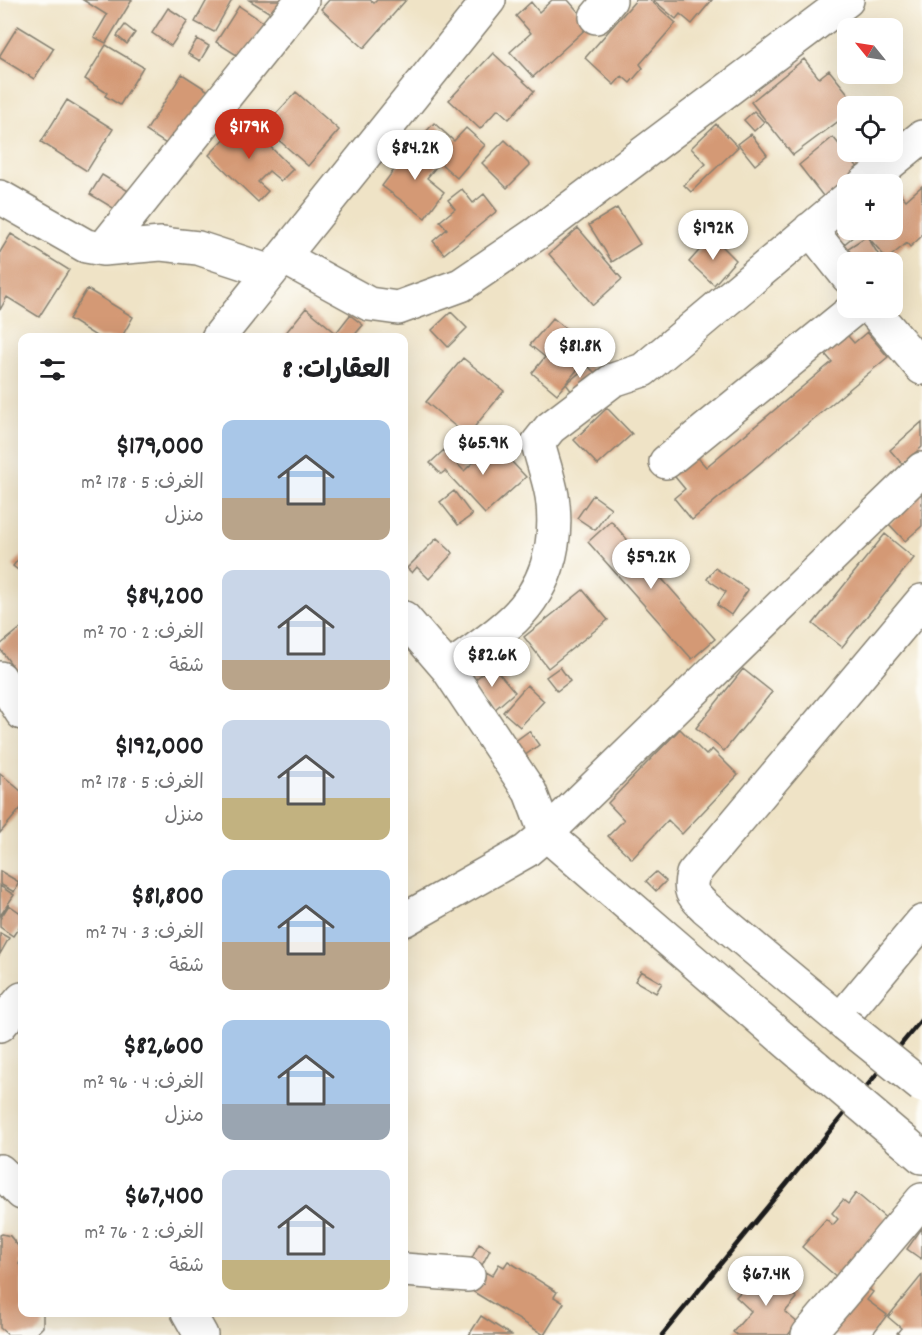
<!DOCTYPE html>
<html lang="ar">
<meta charset="utf-8">
<style>
body{margin:0;font-family:Dekko,"Playpen Sans Arabic",sans-serif;background:#f2f2f2;color:#202124;direction:rtl;height:100vh;display:flex;flex-direction:column;font-size:22px;white-space:nowrap}
*{box-sizing:border-box;margin:0}
p{font-size:20px;color:#757577}
.icon{flex:none;width:33px;height:33px;fill:none;stroke:currentColor;stroke-width:2;stroke-linecap:round;stroke-linejoin:round}
.map{position:relative;flex:1;overflow:hidden;direction:ltr}
.panel{position:absolute;left:18px;top:333px;width:390px;height:984px;display:flex;flex-direction:column;background:#fff;border-radius:12px;box-shadow:0 6px 24px #0002;direction:rtl}
.panel>*{flex:none}
.needle{width:39px;rotate:300deg}
.tools{position:absolute;left:837px;top:18px;display:grid;gap:12px}
.tools a{display:grid;place-items:center;width:66px;height:66px;border-radius:12px;background:#fff;box-shadow:0 6px 24px #0002;font-size:30px}
.price{position:absolute;translate:-50% -51px;padding:0 14px;border-radius:21px;background:#fff;color:#222;font-size:20px;line-height:39px;filter:drop-shadow(0 2px 3px #0008)}
.price::after{content:'';position:absolute;left:50%;top:36px;width:18px;height:14px;margin-left:-9px;background:inherit;clip-path:polygon(0 0,100% 0,50% 100%)}
.price.active{background:#c8321e;color:#fff}
ul{padding:0;list-style:none}
li{display:flex;align-items:center;gap:18px;height:150px;padding:0 18px}
li span{display:grid;place-items:center;flex:none;width:168px;height:120px;border-radius:12px;color:#555}
li>.icon{margin-inline-start:auto}
span .icon{width:72px;height:72px;fill:#fffc;stroke-width:1}
li b{font-size:26px}
h2{display:flex;justify-content:space-between;align-items:center;height:72px;padding:0 18px;font-size:26px}
.map>svg:first-child{display:block}
.building{fill:#d49974}
.lines{fill:none;stroke-linecap:round;stroke-linejoin:round}
.minor-casing{stroke:#868071;stroke-width:36}
.minor{stroke:#fff;stroke-width:33}
.rail{stroke:#1c1c1c;stroke-width:4.5}
.minor-bridge-casing{stroke:#868071;stroke-width:36;stroke-linecap:butt}
.minor-bridge{stroke:#fff;stroke-width:33}
</style>
<div class="map">
<svg width="922" height="1335" viewBox="0 0 922 1335">
<rect width="100%" height="100%" fill="#fdfcf7"/>
<filter id="ink" filterUnits="userSpaceOnUse"><feTurbulence type="fractalNoise" baseFrequency=".0167" numOctaves="2"/><feDisplacementMap in="SourceGraphic" scale="12" xChannelSelector="R" yChannelSelector="G"/><feConvolveMatrix kernelMatrix="1 2 1 2 8 2 1 2 1" color-interpolation-filters="sRGB"/></filter>
<filter id="wash" filterUnits="userSpaceOnUse"><feTurbulence type="fractalNoise" baseFrequency=".008" numOctaves="4" result="noise"/><feDisplacementMap in="SourceGraphic" scale="24" xChannelSelector="R" yChannelSelector="G"/><feGaussianBlur stdDeviation="1.35" result="paint"/><feColorMatrix in="noise" values="0 0 0 0 0 0 0 0 0 0 0 0 0 0 0 0 0 1.4 0 .05"/><feComposite in="paint" operator="in"/></filter>
<g filter="url(#wash)">
<rect width="100%" height="100%" fill="#efe3c6"/>
<g id="blocks">
<path class="building" d="M83,0H132L106,43L94,37L107,15Z
M207,0H232L214,32L195,22Z
M249,0H291L280,19Z
M329,0H370L374,3L377,0H406L364,48L321,9Z
M552,0H568L590,25L533,77L510,52L531,33L516,16L531,2L539,12Z
M636,0H650L676,23L640,64L643,68L630,83L622,76L614,85L585,58Z
M653,0H712L692,24L680,14L676,19Z
M239,6L266,24L243,59L216,42Z
M168,8L188,21L171,46L152,33Z
M125,25L135,33L127,44L117,36Z
M18,26L54,48L34,79L0,58V55Z
M197,39L209,46L200,61L188,54Z
M106,45L143,67L120,105L105,96L107,93L85,79Z
M493,53L534,91L509,119L498,109L480,129L449,100Z
M804,59L819,78L829,70L858,106H848V114L793,155L751,102Z
M182,74L210,92L174,149L146,131Z
M296,92L339,130L308,166L264,127Z
M67,100L113,129L87,171L41,142Z
M754,111L764,122L754,131L744,120Z
M243,120L293,169L281,181L269,171L258,182L268,191L258,202L209,155Z
M434,123L454,141L466,128L485,145L457,178L417,142Z
M716,124L738,147L691,192L684,185L706,164L691,148Z
M751,134L767,155L755,165L738,144Z
M833,137L865,176L830,205L799,165Z
M505,140L530,165L507,188L482,163Z
M414,143L439,163L427,178L444,192L425,218L382,186Z
M102,175L130,192L118,211L90,194Z
M892,185L906,200L922,186V236L910,247L907,243L887,259L862,230H892Z
M462,189L473,203L484,194L497,211L444,254L433,241L447,229L440,221L455,209L448,200Z
M617,208L640,244L612,262L589,225Z
M848,225V230H861L836,251L828,242Z
M578,228L622,279L593,305L549,254Z
M11,234L69,270L39,317L7,297L0,310V252Z
M712,236L736,260L714,285L689,262Z
M867,236L881,259L876,262H849L842,252Z
M87,289L133,317L121,338H99L69,319Z
M306,308L336,333L350,315L363,325L352,338H286L284,335Z
M451,312L467,328L448,347L432,330Z
M553,318L593,351L557,394L532,373L545,357L530,345Z
M842,329L854,343L867,332L888,357L692,520L674,498L685,489L671,472L694,453L706,467L832,362L819,347Z
M463,358L504,391L467,436L426,402Z
M588,366L595,373L572,392L566,384Z
M607,408L632,434L598,465L574,440Z
M922,422V447L902,464L890,450Z
M494,443L526,477L485,514L445,471L441,474L430,463L444,450L464,471Z
M454,491L472,515L458,525L440,502Z
M922,493V526L905,541L889,524Z
M593,495L611,508L595,530L577,518Z
M611,521L715,639L692,659L588,542Z
M885,534L914,558L842,647L813,624Z
M437,538L453,553L429,579L417,567L412,573L407,568Z
M22,554V573L13,566Z
M715,568L748,590L731,615L717,605L726,592L707,579Z
M583,590L608,620L548,668L524,637Z
M22,627V699L4,676L14,668L0,649V645Z
M492,665L515,692L493,711L470,684Z
M560,667L570,681L557,691L546,677Z
M743,669L772,692L724,751L696,728Z
M527,685L544,701L520,727L503,712Z
M680,729L706,755L712,749L738,775L682,834L668,820L632,859L608,836L624,820L608,803Z
M529,731L539,745L524,756L514,742Z
M0,773L22,792V807L0,833Z
M0,871L19,882L14,892L0,884Z
M656,872L666,881L656,891L646,881Z
M0,886L14,895L0,916Z
M9,905L22,914V923L13,936L0,927V919Z
M0,933L9,938L0,954Z
M641,971L662,983L656,993L635,981Z
M856,1193L887,1219L838,1278L802,1247L826,1219L833,1225L838,1219L832,1213L843,1200L848,1204Z
M922,1228V1257L921,1259L907,1249Z
M2,1234L10,1236L22,1251V1258L19,1264L22,1267V1312H43V1327L35,1335H8L0,1328V1235Z
M479,1244L490,1250L481,1267L470,1262Z
M508,1261L557,1292L554,1297L564,1303L544,1335L472,1291L485,1272L492,1276L499,1264L504,1267Z
M762,1267L797,1298L785,1312L798,1323L788,1335H737L733,1332L751,1311L736,1297Z
M922,1275V1335H900L897,1333L901,1328L888,1317Z
M863,1285L873,1292L867,1300L887,1315L872,1335H824Z
M481,1316L511,1335H469Z"/>
</g>
</g>
<g filter="url(#ink)">
<use href="#blocks" fill-opacity="0" stroke="#868071" stroke-width="1.5"/>
<g class="lines">
<defs>
<path id="minor" d="M596,17L610,0
M864,184L922,137
M0,197L86,246L103,249L161,244L198,248L271,272
M810,229L848,277
M103,249L302,0
M283,257L369,304L398,308L461,285L536,234L847,0
M871,308L922,368
M218,338L489,0
M666,462L855,308
M404,618L448,669L530,792L546,834L816,1067
M448,669C468,655 489,641 507,625C546,592 559,545 552,496C549,478 542,460 538,443L550,428L613,380L643,370L848,198
M0,678L22,713
M404,920L526,851L546,834L922,469
M841,1019L922,922
M845,1024L706,908C693,895 688,892 693,874L922,601
M0,1025L22,999
M901,1139L922,1157
M0,1171L22,1193
M404,1270L468,1275
M188,1312L201,1335
M808,1335L922,1200"/>
</defs>
<use href="#minor" class="minor-casing"/>
<use href="#minor" class="minor"/>
<path class="rail" d="M662,1335L922,1019"/>
<defs>
<path id="minor-bridge" d="M845,1024L922,1086
M816,1067L901,1139"/>
</defs>
<use href="#minor-bridge" class="minor-bridge-casing"/>
<use href="#minor-bridge" class="minor-bridge"/>
</g>
</g>
</svg>
<div class="tools">
<a><svg class="needle" viewBox="-14 -14 28 28"><path d="M0-13l5 13h-10z" fill="#e53935"/><path d="M0 13l5-13h-10z" fill="#757577"/></svg></a>
<a><svg class="icon" aria-label="locate" viewBox="0 0 24 24"><circle cx="12" cy="12" r="6"/><path d="M12 2v4M12 18v4M2 12h4M18 12h4"/></svg></a>
<a>+</a>
<a>−</a>
</div>
<b class="price active" style="left:249px;top:160px">$179K</b>
<b class="price" style="left:415px;top:181px">$84.2K</b>
<b class="price" style="left:713px;top:261px">$192K</b>
<b class="price" style="left:580px;top:379px">$81.8K</b>
<b class="price" style="left:483px;top:476px">$65.9K</b>
<b class="price" style="left:651px;top:590px">$59.2K</b>
<b class="price" style="left:492px;top:688px">$82.6K</b>
<b class="price" style="left:766px;top:1307px">$67.4K</b>
<section class="panel">
<h2>العقارات: 8<svg class="icon" aria-label="filters" viewBox="0 0 24 24"><path d="M4 7h16M4 17h16"/><circle cx="9" cy="7" r="2"/><circle cx="15" cy="17" r="2"/></svg></h2>
<ul>
<li><span style="background:linear-gradient(#a9c7e8 65%,#b9a48a 0)"><svg class="icon" aria-label="home" viewBox="0 0 24 24"><path d="M3 11l9-7 9 7M6 9v11h12V9"/></svg></span><div><b>$179,000</b><p>الغرف: 5 · 178 m²</p><p>منزل</p></div></li>
<li><span style="background:linear-gradient(#c9d6e8 75%,#b9a48a 0)"><svg class="icon" aria-label="home" viewBox="0 0 24 24"><path d="M3 11l9-7 9 7M6 9v11h12V9"/></svg></span><div><b>$84,200</b><p>الغرف: 2 · 70 m²</p><p>شقة</p></div></li>
<li><span style="background:linear-gradient(#c9d6e8 65%,#c2b280 0)"><svg class="icon" aria-label="home" viewBox="0 0 24 24"><path d="M3 11l9-7 9 7M6 9v11h12V9"/></svg></span><div><b>$192,000</b><p>الغرف: 5 · 178 m²</p><p>منزل</p></div></li>
<li><span style="background:linear-gradient(#a9c7e8 60%,#b9a48a 0)"><svg class="icon" aria-label="home" viewBox="0 0 24 24"><path d="M3 11l9-7 9 7M6 9v11h12V9"/></svg></span><div><b>$81,800</b><p>الغرف: 3 · 74 m²</p><p>شقة</p></div></li>
<li><span style="background:linear-gradient(#a9c7e8 70%,#9aa5b1 0)"><svg class="icon" aria-label="home" viewBox="0 0 24 24"><path d="M3 11l9-7 9 7M6 9v11h12V9"/></svg></span><div><b>$82,600</b><p>الغرف: 4 · 96 m²</p><p>منزل</p></div></li>
<li><span style="background:linear-gradient(#c9d6e8 75%,#c2b280 0)"><svg class="icon" aria-label="home" viewBox="0 0 24 24"><path d="M3 11l9-7 9 7M6 9v11h12V9"/></svg></span><div><b>$67,400</b><p>الغرف: 2 · 76 m²</p><p>شقة</p></div></li>
</ul>
</section>
</div>
